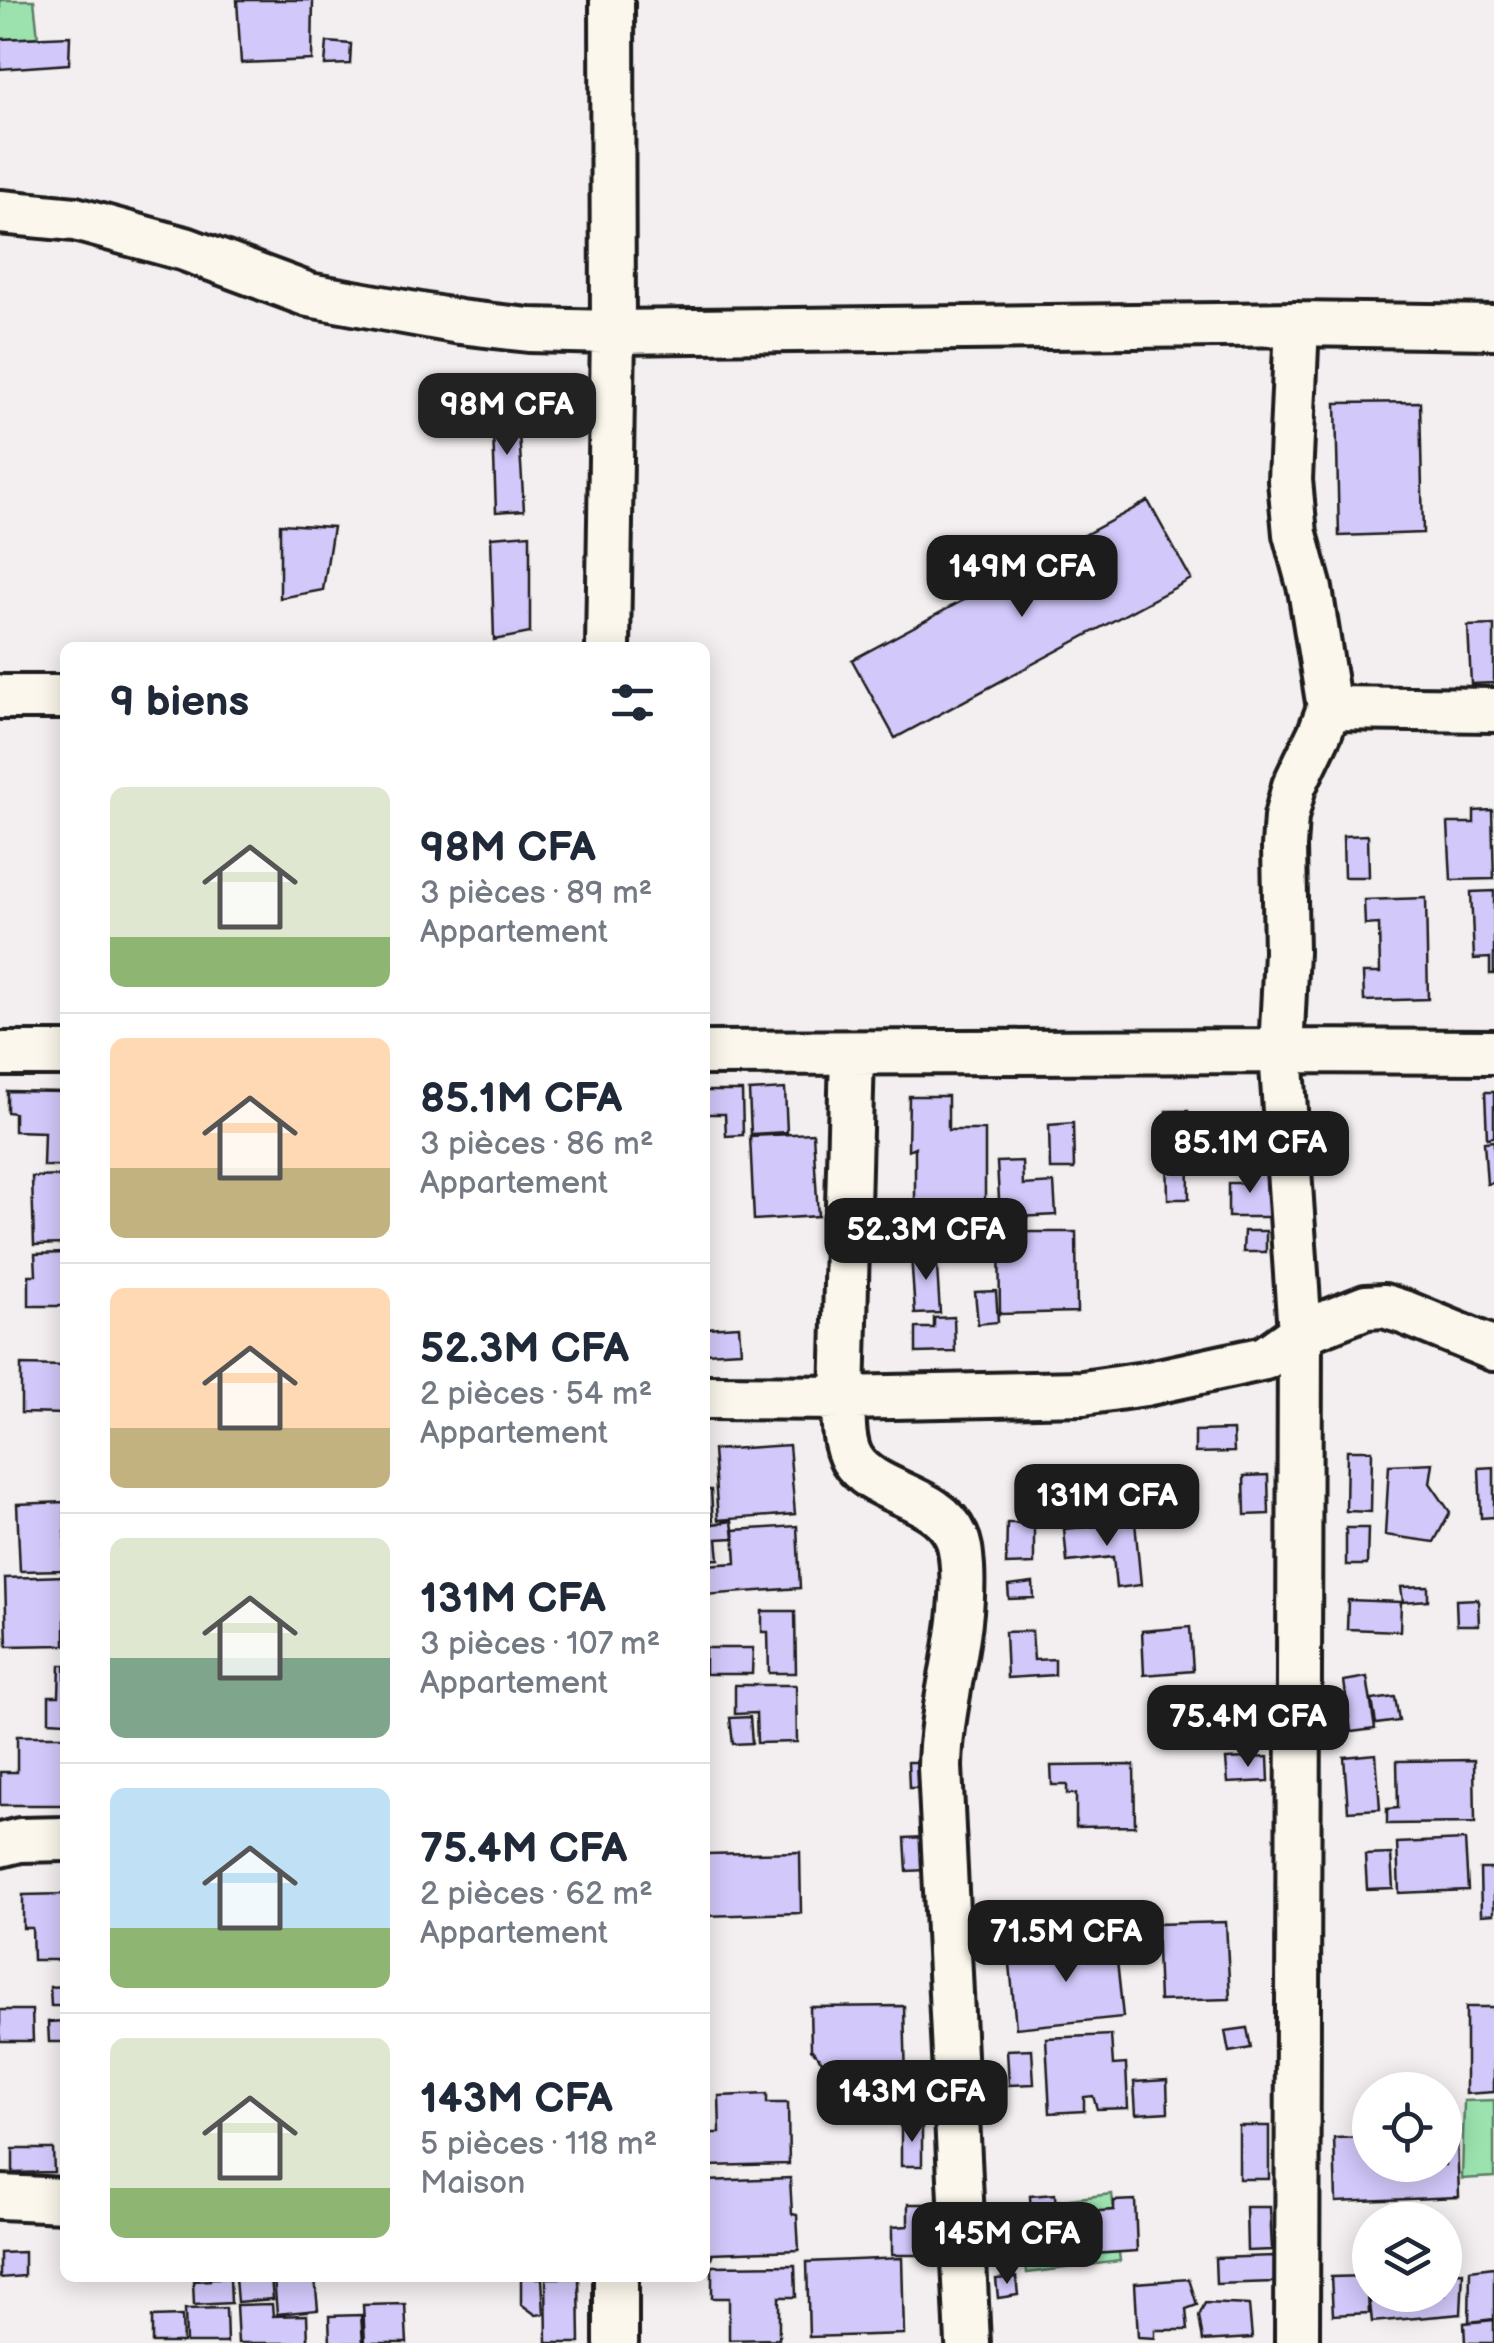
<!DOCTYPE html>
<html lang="fr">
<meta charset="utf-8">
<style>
body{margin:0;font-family:"Balsamiq Sans",sans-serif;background:#f6f6f7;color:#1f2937;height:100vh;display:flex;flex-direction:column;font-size:38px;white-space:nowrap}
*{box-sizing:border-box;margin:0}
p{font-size:32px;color:#747a83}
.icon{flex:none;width:55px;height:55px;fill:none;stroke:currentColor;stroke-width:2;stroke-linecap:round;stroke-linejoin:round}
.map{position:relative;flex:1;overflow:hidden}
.sheet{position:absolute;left:60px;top:642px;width:650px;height:1640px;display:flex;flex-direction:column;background:#fff;border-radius:15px;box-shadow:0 5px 25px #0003}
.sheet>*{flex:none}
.tools{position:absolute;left:1352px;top:2072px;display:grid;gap:20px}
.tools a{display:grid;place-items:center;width:110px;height:110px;border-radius:50%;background:#fff;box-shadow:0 5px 25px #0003;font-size:50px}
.price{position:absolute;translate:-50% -85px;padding:0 22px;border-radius:20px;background:#1c1c1c;color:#fff;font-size:32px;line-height:65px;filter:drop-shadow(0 2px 5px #0008)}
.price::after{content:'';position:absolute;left:50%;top:60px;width:30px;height:22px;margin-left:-15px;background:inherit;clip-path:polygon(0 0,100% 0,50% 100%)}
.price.on{background:#222;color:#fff}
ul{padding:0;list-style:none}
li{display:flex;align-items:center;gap:30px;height:250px;padding:0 50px}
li+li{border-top:2px solid #e0e1e3}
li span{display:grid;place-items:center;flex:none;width:280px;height:200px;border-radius:15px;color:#555}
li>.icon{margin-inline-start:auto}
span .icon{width:120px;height:120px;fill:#fffc;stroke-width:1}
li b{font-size:42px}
h2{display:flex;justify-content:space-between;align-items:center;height:120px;padding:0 50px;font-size:42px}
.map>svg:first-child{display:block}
.green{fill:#9be2af;stroke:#5c7f66;stroke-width:2.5}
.building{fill:#d2c8fa;stroke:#1c1c1c;stroke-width:2.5}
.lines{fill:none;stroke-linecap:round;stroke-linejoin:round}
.minor-casing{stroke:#1c1c1c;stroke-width:50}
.minor{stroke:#fbf7ec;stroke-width:42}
</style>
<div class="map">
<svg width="1494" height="2343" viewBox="0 0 1494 2343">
<rect width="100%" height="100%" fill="#f3eeef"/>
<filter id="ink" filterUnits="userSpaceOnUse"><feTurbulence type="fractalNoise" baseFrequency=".01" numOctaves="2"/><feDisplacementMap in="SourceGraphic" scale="20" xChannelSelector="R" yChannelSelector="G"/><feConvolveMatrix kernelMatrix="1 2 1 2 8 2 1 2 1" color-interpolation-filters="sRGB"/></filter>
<g filter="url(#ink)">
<path class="green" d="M0,0H34L38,37L0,40Z
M1494,2100V2177L1462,2179L1464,2101Z
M1112,2194L1120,2261L1027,2273L1019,2205Z"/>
<path class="building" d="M237,0H313L312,60L241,63Z
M70,36L69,64L0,69V39Z
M327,42L351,44L350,64L325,65Z
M1420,402L1423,533L1339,536L1336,403Z
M492,403H517L524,510L496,512Z
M1148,501L1191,579L895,738L852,660Z
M280,524L333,527L323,590L280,598Z
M530,534V633L494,640L491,537Z
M1494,625V683L1471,684L1468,626Z
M1492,810L1494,879L1451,880L1448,823H1474V811Z
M1368,835L1369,877H1344L1343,836Z
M1494,891V974H1490V958L1474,959L1471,892Z
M1426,898L1428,999L1364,1001L1363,973H1380L1379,924L1365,925L1364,900Z
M785,1089L787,1132L751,1134L749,1091Z
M7,1091L65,1092V1166H43L44,1132L14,1131V1113L7,1112Z
M705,1091H742L743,1135L726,1136L725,1114H705Z
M1485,1092H1494V1137L1487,1138Z
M909,1096H948V1130H985V1221L915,1220V1147L908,1150Z
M1166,1111H1188L1189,1199H1168Z
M1073,1123L1074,1169H1050L1049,1125Z
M813,1133L818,1216L754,1220L750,1136Z
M1494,1141V1183L1487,1184L1484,1142Z
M1022,1161L1023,1185L1054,1183L1056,1215L1000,1218L997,1162Z
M1269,1169V1217H1228V1183H1246L1247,1170Z
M65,1176V1244L34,1245L32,1177Z
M1244,1231H1266V1252H1243Z
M999,1232H1076L1077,1312L1000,1314Z
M936,1252L940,1313L915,1314L911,1254Z
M65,1253V1306H29V1275H36L35,1254Z
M996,1291L998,1322L978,1324L975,1292Z
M954,1317L955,1352L916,1353V1328H934V1318Z
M739,1326L741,1351L705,1353V1328Z
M21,1365L65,1366V1414L21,1413Z
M1233,1430L1234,1452L1195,1453V1431Z
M789,1445L795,1514L718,1520L713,1450Z
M1347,1450H1372L1371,1512L1346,1511Z
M1433,1463L1430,1483L1450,1512L1434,1542L1385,1535L1389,1465Z
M1494,1467V1517L1481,1518L1479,1468Z
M1268,1475L1269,1514L1245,1515L1244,1476Z
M705,1490H711L713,1524L732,1521L734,1538L717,1539L719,1559L705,1560Z
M65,1502V1570L20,1571L17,1504Z
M1135,1522L1141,1585L1116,1588L1113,1557L1067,1562L1064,1529Z
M1007,1523H1034V1564L1006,1565Z
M797,1526L800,1588L705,1595V1565L736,1563L734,1530Z
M1346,1528H1368L1367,1565H1346Z
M65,1576V1645L7,1646L5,1578Z
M1033,1583L1034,1598L1009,1599L1008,1586Z
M1428,1586V1600L1403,1602L1401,1587Z
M1478,1599L1479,1625H1457L1456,1600Z
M1348,1600L1401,1602L1400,1631L1347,1629Z
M762,1611H795L796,1673H769L768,1632H762Z
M1190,1627L1193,1671L1144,1675L1142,1631Z
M1032,1631L1034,1660L1055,1659V1675L1007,1678L1005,1632Z
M705,1648H753L752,1674H705Z
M60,1665H65V1722L49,1721V1696H59Z
M1367,1677L1375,1729L1351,1732L1344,1681Z
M735,1685H796L797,1742L757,1743L756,1713L735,1714Z
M1395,1697L1399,1721L1376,1724L1372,1700Z
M750,1717L752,1743L733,1744L730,1718Z
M17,1736H65V1805H0V1772H17Z
M1376,1754L1380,1809L1348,1811L1344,1757Z
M1268,1757L1269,1781L1228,1783L1226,1759Z
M1474,1760L1475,1823L1387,1824V1809L1398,1808L1397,1761Z
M908,1762H929L930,1788H909Z
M1134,1765L1135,1826L1076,1827V1794H1067V1785H1052L1051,1766Z
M926,1837L927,1870L907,1871L905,1838Z
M1465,1840L1468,1890L1399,1893L1397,1843Z
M800,1852L801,1913L705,1916V1854Z
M1391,1854L1393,1888L1367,1889L1365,1855Z
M1480,1869H1494V1914L1481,1915Z
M65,1894V1960H33L32,1928H23V1895Z
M1226,1922L1230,1999L1159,2001L1156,1924Z
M1115,1942L1123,2017L1016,2028L1009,1953Z
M65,1986V2006H51L50,1987Z
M904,2006L906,2080L823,2082L822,2061L811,2049L810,2007Z
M1466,2007H1494V2092L1466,2094Z
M0,2010H32L33,2041H0Z
M65,2021V2042H49L48,2022Z
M1247,2028L1251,2048L1229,2052L1225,2031Z
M1111,2035L1113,2065L1126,2064L1128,2108L1097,2109L1093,2096L1084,2097V2111L1050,2113L1046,2038Z
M1032,2049L1034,2084L1009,2085L1007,2050Z
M1167,2080L1168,2112L1136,2114L1134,2082Z
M767,2094V2103H788L789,2164L709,2166L708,2133H720L719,2096Z
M922,2124V2166H901V2125Z
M1239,2126H1269V2179H1239Z
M1445,2135H1457L1459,2197L1336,2202L1334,2138L1370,2137V2165H1445Z
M13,2149H53L54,2172L13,2173Z
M790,2178L792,2214L797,2215L799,2250L712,2253V2258L705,2259V2181Z
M1055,2194L1056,2214L1114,2210V2201L1135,2200L1137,2251L1033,2258L1030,2196Z
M908,2204H933V2255H892V2227L908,2226Z
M1246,2207H1270L1272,2250L1247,2251Z
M24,2252V2276L0,2278V2253Z
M1274,2256V2282L1216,2284L1215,2258Z
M902,2258L904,2334L809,2337L807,2262Z
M795,2265L796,2297H779V2339L729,2340V2298H712V2266Z
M1494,2267V2319L1469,2322L1470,2270Z
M1463,2272L1461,2314L1372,2322L1367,2276L1370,2275V2295H1445V2273Z
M1367,2276L1369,2313L1333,2315L1331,2277Z
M1016,2277L1018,2295L998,2298L996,2279Z
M210,2278H230L231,2303L194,2305L193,2281L210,2280Z
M235,2278H271L273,2299L237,2302Z
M274,2278H315L318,2310L277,2314Z
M521,2278H542L544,2314L536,2315L521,2304Z
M546,2278H579L580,2343H547Z
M1189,2279L1197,2305L1186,2309L1188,2330H1155V2338L1138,2337L1135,2283Z
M1205,2303L1249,2305L1252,2338L1203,2341L1199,2316Z
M272,2304L273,2316L307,2315L308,2343H238L236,2305Z
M405,2304L407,2343H365L363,2305Z
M226,2308L227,2343H186L185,2309Z
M361,2315L363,2343H330L329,2316Z
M182,2316L183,2343H152V2317Z
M1494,2320V2343H1465L1464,2323Z"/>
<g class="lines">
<defs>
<path id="minor" d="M0,212L75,219L185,249L309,295L460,322L529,330L613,332L1297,324L1494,327
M1297,324L1290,480L1295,534L1310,589L1329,708L1320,732L1294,786L1286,817L1284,847L1286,952L1281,1051L1300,1333L1297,2343
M608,648L613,332L612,0
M0,697H65
M1329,708L1494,710
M705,1053L1281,1051L1494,1052
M852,1053L843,1398C844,1417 842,1442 852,1459C874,1495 937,1494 956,1536C961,1546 961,1556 962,1567C966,1635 941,1699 940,1767L968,2343
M0,1054H65
M705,1397L843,1398L1083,1393L1145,1384L1265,1358L1300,1333L1366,1307L1384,1306L1406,1313L1494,1349
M0,1845L20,1840L65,1839
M0,2197L65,2200
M616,2278V2343"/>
</defs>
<use href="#minor" class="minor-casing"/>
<use href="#minor" class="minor"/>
</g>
</g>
</svg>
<div class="tools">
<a><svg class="icon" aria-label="locate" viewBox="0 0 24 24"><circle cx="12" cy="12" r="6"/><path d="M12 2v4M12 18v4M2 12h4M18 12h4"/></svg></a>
<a><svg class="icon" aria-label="layers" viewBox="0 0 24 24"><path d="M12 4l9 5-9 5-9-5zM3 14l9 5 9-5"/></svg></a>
</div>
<b class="price on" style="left:507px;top:458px">98M CFA</b>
<b class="price" style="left:1022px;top:620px">149M CFA</b>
<b class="price" style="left:1250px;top:1196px">85.1M CFA</b>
<b class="price" style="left:926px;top:1283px">52.3M CFA</b>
<b class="price" style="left:1107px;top:1549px">131M CFA</b>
<b class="price" style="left:1248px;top:1770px">75.4M CFA</b>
<b class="price" style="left:1066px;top:1985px">71.5M CFA</b>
<b class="price" style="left:912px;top:2145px">143M CFA</b>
<b class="price" style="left:1007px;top:2287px">145M CFA</b>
<section class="sheet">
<h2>9 biens<svg class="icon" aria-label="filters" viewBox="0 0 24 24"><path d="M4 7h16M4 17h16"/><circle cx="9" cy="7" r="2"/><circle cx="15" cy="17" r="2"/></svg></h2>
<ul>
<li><span style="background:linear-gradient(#dfe7d0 75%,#8fb573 0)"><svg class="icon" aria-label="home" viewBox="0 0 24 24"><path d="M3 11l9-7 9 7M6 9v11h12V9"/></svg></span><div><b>98M CFA</b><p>3 pièces · 89 m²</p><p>Appartement</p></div></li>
<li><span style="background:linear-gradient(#ffd9b3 65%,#c2b280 0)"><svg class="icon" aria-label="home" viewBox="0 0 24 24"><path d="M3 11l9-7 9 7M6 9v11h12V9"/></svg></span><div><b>85.1M CFA</b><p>3 pièces · 86 m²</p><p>Appartement</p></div></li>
<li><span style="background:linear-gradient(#ffd9b3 70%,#c2b280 0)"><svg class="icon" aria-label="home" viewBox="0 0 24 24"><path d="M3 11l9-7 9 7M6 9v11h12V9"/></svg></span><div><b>52.3M CFA</b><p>2 pièces · 54 m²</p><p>Appartement</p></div></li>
<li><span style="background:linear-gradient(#dfe7d0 60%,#7fa58c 0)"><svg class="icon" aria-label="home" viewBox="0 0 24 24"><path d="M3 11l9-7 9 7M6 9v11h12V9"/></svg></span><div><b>131M CFA</b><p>3 pièces · 107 m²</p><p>Appartement</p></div></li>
<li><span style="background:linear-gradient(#bfe0f5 70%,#8fb573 0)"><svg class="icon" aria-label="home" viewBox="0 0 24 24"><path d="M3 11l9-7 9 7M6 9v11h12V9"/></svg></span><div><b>75.4M CFA</b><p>2 pièces · 62 m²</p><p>Appartement</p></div></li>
<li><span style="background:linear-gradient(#dfe7d0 75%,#8fb573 0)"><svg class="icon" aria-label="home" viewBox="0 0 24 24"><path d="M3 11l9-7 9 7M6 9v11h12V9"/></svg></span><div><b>143M CFA</b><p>5 pièces · 118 m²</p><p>Maison</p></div></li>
</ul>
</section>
</div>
